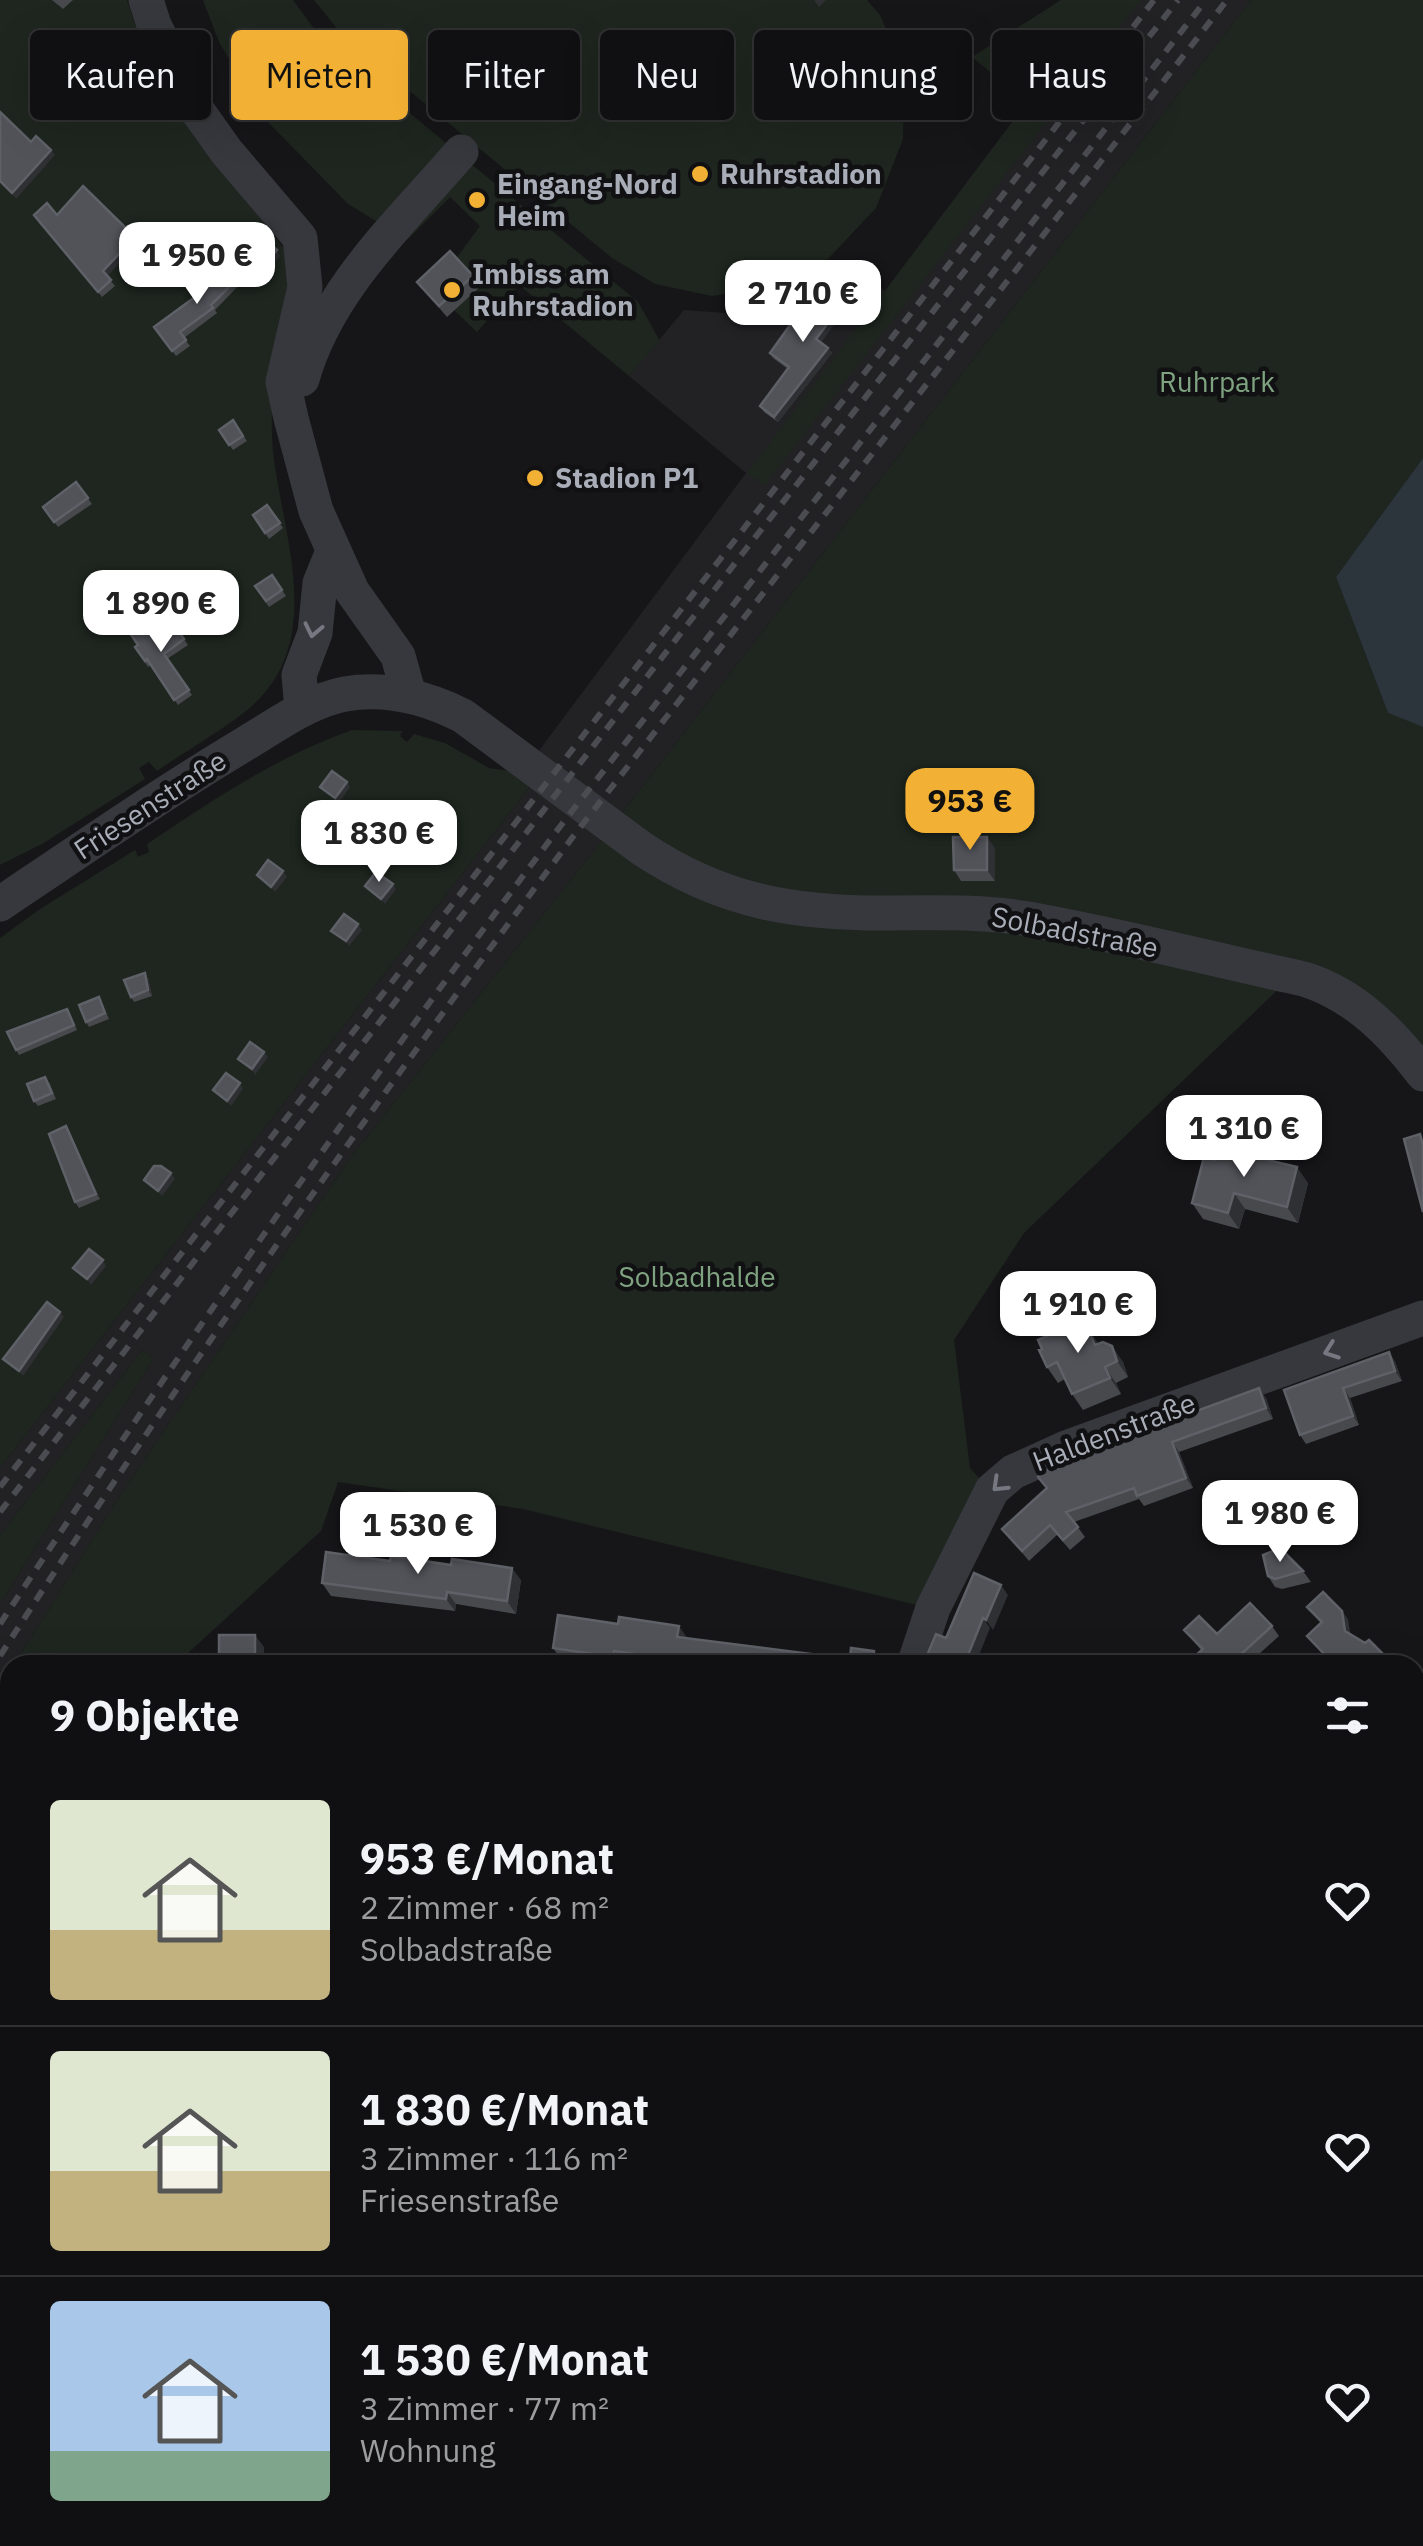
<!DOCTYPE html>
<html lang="de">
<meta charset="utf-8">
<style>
body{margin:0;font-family:"IBM Plex Sans",sans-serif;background:#1e1e20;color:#f1f3f6;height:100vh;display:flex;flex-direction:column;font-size:38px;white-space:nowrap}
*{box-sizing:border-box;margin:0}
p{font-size:32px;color:#9c9d9f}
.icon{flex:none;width:55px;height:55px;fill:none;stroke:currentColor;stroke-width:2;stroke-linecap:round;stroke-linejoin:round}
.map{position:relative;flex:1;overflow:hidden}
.panel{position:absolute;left:0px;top:1655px;width:1425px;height:892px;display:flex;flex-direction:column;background:#101012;border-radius:30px 30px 0 0;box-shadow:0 10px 40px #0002,0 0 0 2px #303032}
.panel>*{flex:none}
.banner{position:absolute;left:30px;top:30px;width:1365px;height:90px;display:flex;gap:20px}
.price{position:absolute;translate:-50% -85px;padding:0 22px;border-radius:20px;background:#fff;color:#222;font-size:32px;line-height:65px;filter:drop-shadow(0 2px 5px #0008)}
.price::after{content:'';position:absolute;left:50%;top:60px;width:30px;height:22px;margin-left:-15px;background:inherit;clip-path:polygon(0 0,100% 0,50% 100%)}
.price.selected{background:#f2b134;color:#111}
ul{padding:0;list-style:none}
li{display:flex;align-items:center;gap:30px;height:250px;padding:0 50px}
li+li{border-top:2px solid #303032}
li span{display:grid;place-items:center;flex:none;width:280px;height:200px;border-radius:10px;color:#555}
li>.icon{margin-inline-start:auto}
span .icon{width:120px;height:120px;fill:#fffc;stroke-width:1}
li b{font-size:42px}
h2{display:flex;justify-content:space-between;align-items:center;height:120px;padding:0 50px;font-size:42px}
.tag{padding:0 35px;border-radius:10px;background:#101012;box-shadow:0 10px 40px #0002,0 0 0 2px #303032;font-size:35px;line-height:90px}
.tag.selected{background:#f2b134;color:#111}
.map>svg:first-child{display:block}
.built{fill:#222225}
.green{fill:#1e261f}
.water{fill:#2c353c}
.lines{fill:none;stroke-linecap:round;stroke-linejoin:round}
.minor{stroke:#37383d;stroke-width:35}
.rail{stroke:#4a4c52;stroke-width:6;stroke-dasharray:12 10;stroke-linecap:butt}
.wall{fill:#47494d}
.shaded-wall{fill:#2f3033}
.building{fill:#525359;stroke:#5f6168;stroke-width:2.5}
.oneway{stroke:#757881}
.poi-dot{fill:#f2b134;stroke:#111113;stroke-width:4}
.labels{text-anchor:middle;stroke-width:9;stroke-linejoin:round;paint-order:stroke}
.poi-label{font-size:28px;font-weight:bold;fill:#a8adb8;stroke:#111113;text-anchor:start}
.park-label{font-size:28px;fill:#7fa381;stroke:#111113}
.street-label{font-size:28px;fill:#a8adb8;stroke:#111113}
</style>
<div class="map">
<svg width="1423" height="2546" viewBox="0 0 1423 2546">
<rect width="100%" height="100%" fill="#161618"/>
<path class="built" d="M1104,0H1251L615,822L532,760L746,473L629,376L684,310L725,313L773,304L804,294L852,264L885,291Z
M539,775L611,829L351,1157L121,1494L14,1665H10V1672L0,1688V1604L154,1358L142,1350L0,1535V1468Z
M10,2229V2296L0,2299V2232Z
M1415,2346L1423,2350V2405L1415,2401Z"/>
<path class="green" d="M0,0H127C158,100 230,179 293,260C284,322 267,388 273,451C282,536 329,644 246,711C218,733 186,751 157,771L149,762L139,768L145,779L42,844L0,865Z
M203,0H293L324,42L638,302L660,341L629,376L519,285L477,332L433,290L480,226L450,197L407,240L348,204L264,118L219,42Z
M314,0H867L880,15L904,71L903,139L876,208L827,260L766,287L712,296L655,284L612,258L343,36Z
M1061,0H1141L764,486L747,473L1027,103L972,57Z
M1251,0H1423V458L1336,577L1388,713L1423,727V1071L1304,973L748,894L615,822Z
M352,730L402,731L400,736L407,742L414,734L445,743L489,768L539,775L0,1468V938L40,909L135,850L138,857L149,852L147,844C213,800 276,757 352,730Z
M611,829L671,872L1020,924L1287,981L1024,1233L954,1340L970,1468L991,1491L929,1608L523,1509L338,1482L321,1531L175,1665H14L121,1494L351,1157Z
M142,1350L154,1358L0,1604V1535Z
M10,1672V1861L0,1874V1688Z
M10,2182V2246L0,2248V2185Z
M1415,2280L1423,2284V2350L1415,2346Z
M1415,2401L1423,2405V2546H1395L1389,2538H1415Z"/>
<path class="water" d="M1423,458V727L1388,713L1336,577Z"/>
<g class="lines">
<path class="minor" d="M146,0L154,25L192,103L226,151L300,238L305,287L283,382L291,418L316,511L352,591L398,656L409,695
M302,379C327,289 402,221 461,152
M302,710L299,675L315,633L320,583L333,551
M0,904C80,850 160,795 243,745C275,726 308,701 345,694C386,687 428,698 463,716L641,848C723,903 797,914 893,913C936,913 979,911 1022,918C1116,934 1210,959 1304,979C1355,995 1391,1032 1423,1074
M914,1665L933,1608L992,1490L1013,1472L1066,1448L1423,1318
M0,2070L10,2063
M1415,2088L1423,2068
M461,2538L465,2546
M1006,2538L1008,2546
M192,2546L217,2538
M954,2546L972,2538"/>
<path class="rail" d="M0,1487L1154,0
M0,1512L746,549L1178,0
M0,1624C179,1351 365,1085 562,824L1206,0
M0,1656C181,1374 375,1102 575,834L1227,0
M0,2277L10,2274
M1415,2383L1423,2386"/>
</g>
<path class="wall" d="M52,0H73L63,9Z
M104,64L163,92L168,102L157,112L125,78L121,82Z
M57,215L135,237L139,242L107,276L115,286L102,297L38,221Z
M216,273H243L246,278L215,310L217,313L184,338L190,346L176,356L154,327L220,279Z
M473,276L480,287L447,317L417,282Z
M854,297L821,342L832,353L778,422L764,412L760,406L788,369L773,358L770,353L819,302Z
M233,420L247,441L233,450L219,430Z
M76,482L92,504L58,527L43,507Z
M267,505L283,528L269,539L253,515Z
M272,575L286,596L269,607L255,586Z
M171,620L188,645L167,659L192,695L178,705L151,665L148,667L135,647Z
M995,848V881H961L954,870Z
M148,978L152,996L134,1002L131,997Z
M102,1003L109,1019L89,1027L86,1022Z
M70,1014L77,1030L19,1055L16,1050Z
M49,1082L56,1099L38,1106L34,1101Z
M66,1126L100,1199L79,1208L75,1202Z
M1270,1153L1275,1162L1308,1183L1298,1223L1245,1209L1239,1229L1203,1219L1192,1203L1215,1160H1235Z
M1083,1320L1098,1344L1123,1362L1128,1377L1116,1383L1121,1394L1083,1410L1072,1394L1065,1379L1058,1383L1047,1367Z
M1389,1352L1395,1362L1402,1381L1350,1398L1359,1425L1306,1444L1300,1435L1284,1390Z
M1266,1398L1273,1419L1179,1452L1193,1488L1144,1506L1139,1499L1074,1522L1085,1537L1070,1550L1057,1535L1029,1561L1002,1529L1046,1488Z
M1303,1571L1311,1582L1282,1589L1275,1587L1268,1576Z
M521,1580L516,1614L456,1604L455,1611L331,1596L322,1583Z
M1307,1607L1342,1611L1348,1620L1350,1634L1383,1654L1389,1663L1387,1665H1361L1359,1663L1357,1665H1332L1307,1636L1321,1623Z
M1272,1626L1279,1636L1247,1665H1185L1201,1650L1184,1630L1217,1634Z
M687,1638L850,1659L874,1651L884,1665H565L553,1648Z
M0,1963L6,1980L10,1979V2014L0,2017Z
M10,2538H96L75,2546H0Z
M360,2538H409V2540L366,2546Z
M755,2538H835L838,2545L758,2546Z
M1042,2538H1131L1114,2546H1048Z"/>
<path class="shaded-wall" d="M814,0H826L819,7Z
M51,150L55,155L16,199L12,193Z
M135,237L139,242L107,276L103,271Z
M277,250L280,256L267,273L263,268Z
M851,292L854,297L820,344L816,339Z
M828,348L832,353L778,422L774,417Z
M347,782L350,787L338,804L335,798Z
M987,837L995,848V881L987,870Z
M423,838L427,844L416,858L412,852Z
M283,871L287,877L275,892L271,887Z
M393,884L396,889L385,904L381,899Z
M358,924L362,930L349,946L346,941Z
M145,973L148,978L152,996L148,990Z
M264,1052L268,1057L255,1075L252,1069Z
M240,1083L243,1089L231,1106L227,1101Z
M66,1126L70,1132L100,1199L96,1194Z
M1297,1167L1308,1183L1298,1223L1287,1207Z
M171,1173L175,1179L162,1196L158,1191Z
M1234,1193L1245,1209L1239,1229L1228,1213Z
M103,1260L106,1266L91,1285L87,1279Z
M60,1312L64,1317L23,1376L19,1371Z
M1083,1320L1094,1336L1106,1361L1095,1345Z
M1112,1346L1123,1362L1128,1377L1117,1361Z
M1389,1352L1395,1362L1402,1381L1395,1371Z
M1105,1367L1116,1383L1121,1394L1110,1378Z
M1259,1388L1266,1398L1273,1419L1266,1408Z
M1343,1388L1350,1398L1359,1425L1353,1416Z
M1172,1442L1179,1452L1193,1488L1186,1478Z
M512,1568L521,1580L516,1614L507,1601Z
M1001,1585L1008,1595L993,1630L986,1620Z
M447,1592L456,1604L455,1611L446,1599Z
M1342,1611L1348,1620L1351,1639L1345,1631Z
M983,1618L990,1628L975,1665H964Z
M679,1626L690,1642L677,1637Z
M255,1635L264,1647V1665H255Z
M614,1651L624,1665H618L613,1657Z
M874,1651L884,1665H872Z
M1423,1947V1972L1415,1987V1962Z
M322,2538H328L329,2546H324Z
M1327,2538H1332L1336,2546H1331Z"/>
<path class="building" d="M123,46L159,86L164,96L153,107L122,73L117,77L104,64Z
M0,112L31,142L36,136L51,150L12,193L0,181Z
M83,186L135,237L103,271L111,280L98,292L34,215L47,203L57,215Z
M266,240L277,250L263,268L251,256Z
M450,251L473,276L439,306L417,282Z
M229,259L243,273L211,305L213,308L180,332L186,340L172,351L154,327L221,278L216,273Z
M835,280L851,292L816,339L828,348L774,417L760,406L789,367L770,353L811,296L819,302Z
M233,420L243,436L229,445L219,430Z
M76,482L88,498L54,522L43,507Z
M267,505L280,523L265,533L253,515Z
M272,575L282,590L266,601L255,586Z
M171,620L184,639L164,654L189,690L174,700L147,659L145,661L135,647L138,645L130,633L143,624L151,636Z
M332,771L347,782L335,798L320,787Z
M408,827L423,838L412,852L397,841Z
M953,837H987V870H954Z
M268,860L283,871L271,887L257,875Z
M376,872L393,884L381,899L365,886Z
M344,914L358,924L346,941L331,931Z
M145,973L148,990L131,997L124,980Z
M99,997L105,1013L86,1022L79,1005Z
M67,1009L74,1025L16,1050L7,1032Z
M250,1042L264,1052L252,1069L238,1059Z
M226,1073L240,1083L227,1101L213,1090Z
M45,1077L52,1093L34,1101L27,1084Z
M66,1126L96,1194L75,1202L49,1134Z
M1420,1134L1423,1145V1212L1404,1139Z
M1239,1145L1270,1153L1268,1160L1297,1167L1287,1207L1234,1193L1228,1213L1192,1203L1204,1157L1215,1160L1216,1155L1235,1160Z
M154,1166H161L171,1173L158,1191L144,1180Z
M89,1249L103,1260L87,1279L73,1268Z
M47,1302L60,1312L19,1371L3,1359Z
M1083,1320L1095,1345L1103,1342L1112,1346L1117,1361L1105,1367L1110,1378L1072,1394L1057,1362L1047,1367L1039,1350L1042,1349L1038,1340Z
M1389,1352L1395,1371L1343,1388L1353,1416L1300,1435L1284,1390Z
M1259,1388L1266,1408L1172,1442L1186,1478L1137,1496L1134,1488L1066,1512L1078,1527L1063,1540L1050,1525L1022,1551L1002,1529L1047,1488L1038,1477L1057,1462Z
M1280,1548L1303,1571L1275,1579L1268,1576L1263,1555Z
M326,1552L390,1561L391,1556L451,1565L452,1559L512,1568L507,1601L447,1592L446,1599L322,1583Z
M974,1573L1001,1585L986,1620L983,1618L964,1665H923L936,1634L946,1638Z
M1323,1592L1342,1611L1345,1631L1365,1643L1369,1640L1383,1654L1372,1665H1363L1353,1655L1342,1665H1335L1307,1636L1322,1622L1307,1607Z
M1250,1603L1272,1626L1229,1665H1185L1203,1649L1184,1630L1199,1616L1217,1634Z
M558,1615L618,1624L619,1617L679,1626L677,1637L850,1659L851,1648L874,1651L872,1665H674V1660L614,1651L613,1657L553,1648Z
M219,1635H255V1665H219Z
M1415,1926L1423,1930V1947L1415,1962Z
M0,1967L4,1981L10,1979V2008L0,2011Z
M1423,2192V2250L1415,2239V2197Z
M10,2525V2538H64L44,2546H0V2530Z
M278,2538H322L324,2546H280Z
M491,2538H538L543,2546H495Z
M755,2538H823L804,2546H758Z
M1279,2538H1327L1331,2546H1284Z"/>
<defs><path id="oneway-chevron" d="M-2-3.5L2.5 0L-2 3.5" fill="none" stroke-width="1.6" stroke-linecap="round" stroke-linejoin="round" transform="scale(2.5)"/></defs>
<g class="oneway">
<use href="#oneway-chevron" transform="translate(313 630) rotate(102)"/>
<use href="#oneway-chevron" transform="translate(1331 1351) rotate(160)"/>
<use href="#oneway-chevron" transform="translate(999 1485) rotate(136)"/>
</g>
<g class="poi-dot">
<circle cx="700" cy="174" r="10"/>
<circle cx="477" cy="200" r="10"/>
<circle cx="452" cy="290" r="10"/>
<circle cx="535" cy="478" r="10"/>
</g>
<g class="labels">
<g class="poi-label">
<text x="720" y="184">Ruhrstadion</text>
<text x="497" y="194">Eingang-Nord<tspan x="497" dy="32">Heim</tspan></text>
<text x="472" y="284">Imbiss am<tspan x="472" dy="32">Ruhrstadion</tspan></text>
<text x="555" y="488">Stadion P1</text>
</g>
<g class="park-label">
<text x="1217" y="392">Ruhrpark</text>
<text x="697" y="1287">Solbadhalde</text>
</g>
<g class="street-label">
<text transform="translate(150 805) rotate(-33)" y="10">Friesenstraße</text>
<text transform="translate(1075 932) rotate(11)" y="10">Solbadstraße</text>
<text transform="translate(1114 1432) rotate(-21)" y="10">Haldenstraße</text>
</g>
</g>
</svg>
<b class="price" style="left:197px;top:307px">1 950 €</b>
<b class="price" style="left:803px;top:345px">2 710 €</b>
<b class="price" style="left:161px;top:655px">1 890 €</b>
<b class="price selected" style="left:970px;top:853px">953 €</b>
<b class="price" style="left:379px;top:885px">1 830 €</b>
<b class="price" style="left:1244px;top:1180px">1 310 €</b>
<b class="price" style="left:1078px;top:1356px">1 910 €</b>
<b class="price" style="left:1280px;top:1565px">1 980 €</b>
<b class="price" style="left:418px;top:1577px">1 530 €</b>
<div class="banner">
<a class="tag">Kaufen</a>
<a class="tag selected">Mieten</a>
<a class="tag">Filter</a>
<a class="tag">Neu</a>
<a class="tag">Wohnung</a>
<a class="tag">Haus</a>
</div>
<section class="panel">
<h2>9 Objekte<svg class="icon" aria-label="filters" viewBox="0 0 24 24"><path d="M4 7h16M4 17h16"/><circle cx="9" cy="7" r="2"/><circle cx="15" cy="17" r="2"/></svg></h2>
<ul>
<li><span style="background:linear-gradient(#dfe7d0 65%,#c2b280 0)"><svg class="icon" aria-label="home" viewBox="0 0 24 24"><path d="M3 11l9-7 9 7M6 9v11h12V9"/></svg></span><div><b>953 €/Monat</b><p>2 Zimmer · 68 m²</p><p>Solbadstraße</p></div><svg class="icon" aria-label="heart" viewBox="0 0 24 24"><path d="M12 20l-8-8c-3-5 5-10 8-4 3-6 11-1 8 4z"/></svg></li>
<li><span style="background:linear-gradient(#dfe7d0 60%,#c2b280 0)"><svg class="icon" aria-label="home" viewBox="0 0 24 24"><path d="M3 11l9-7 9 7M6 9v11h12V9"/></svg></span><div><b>1 830 €/Monat</b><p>3 Zimmer · 116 m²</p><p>Friesenstraße</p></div><svg class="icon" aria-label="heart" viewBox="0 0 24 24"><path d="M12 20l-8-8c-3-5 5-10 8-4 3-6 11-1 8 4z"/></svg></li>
<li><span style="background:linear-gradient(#a9c7e8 75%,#7fa58c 0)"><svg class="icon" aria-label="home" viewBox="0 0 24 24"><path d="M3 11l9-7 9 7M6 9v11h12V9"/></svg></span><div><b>1 530 €/Monat</b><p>3 Zimmer · 77 m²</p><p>Wohnung</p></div><svg class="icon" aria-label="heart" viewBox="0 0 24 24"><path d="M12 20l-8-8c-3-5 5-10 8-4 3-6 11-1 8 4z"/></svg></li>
</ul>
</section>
</div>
